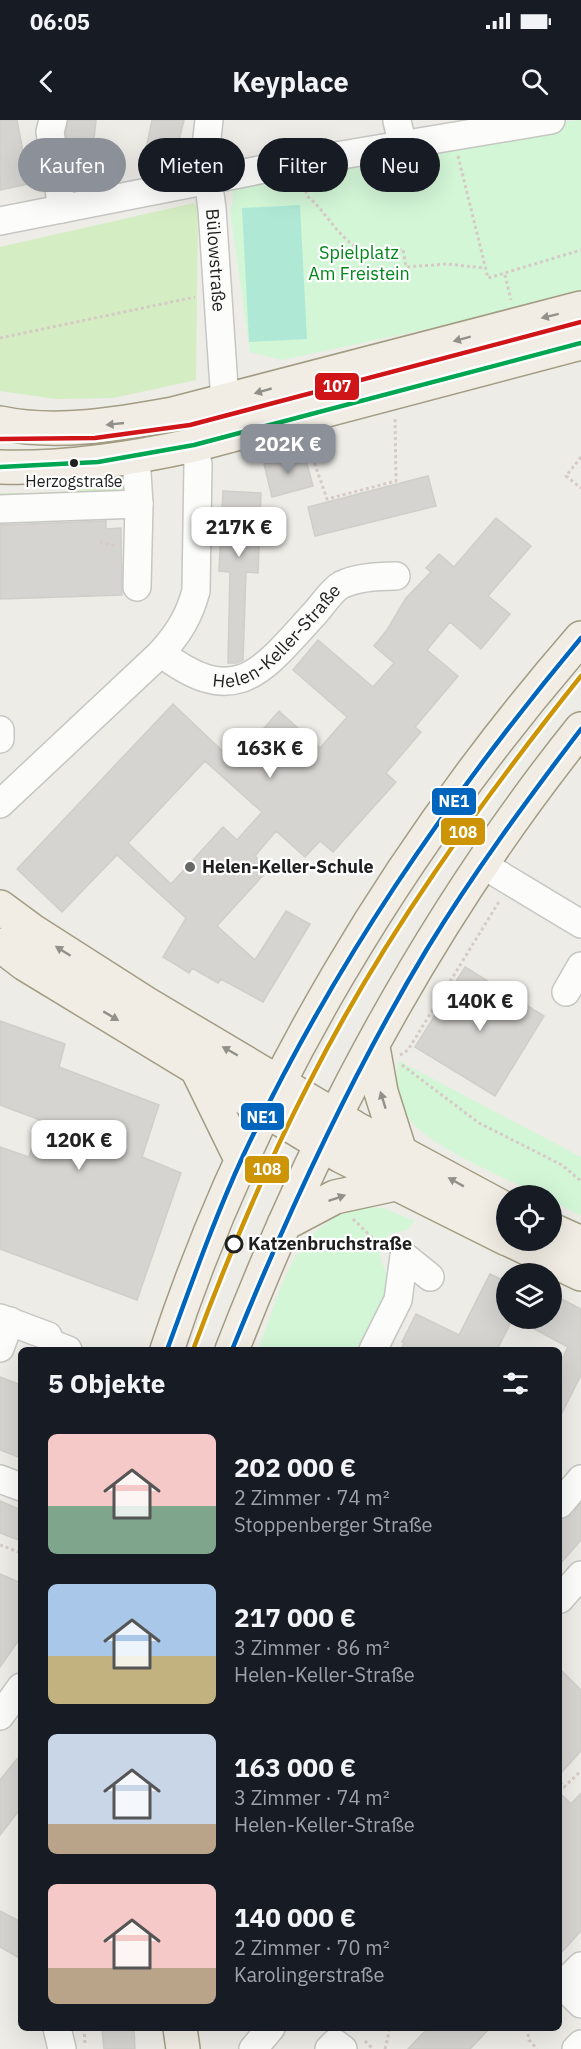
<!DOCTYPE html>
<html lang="de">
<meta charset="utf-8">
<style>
body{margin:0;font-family:"IBM Plex Sans",sans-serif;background:#242831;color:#f1f3f6;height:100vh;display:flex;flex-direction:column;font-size:22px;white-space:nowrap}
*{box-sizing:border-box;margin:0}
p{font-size:20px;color:#9ea1a6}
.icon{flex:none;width:33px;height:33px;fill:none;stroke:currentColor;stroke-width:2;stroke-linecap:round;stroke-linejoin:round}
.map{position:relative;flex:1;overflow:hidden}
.drawer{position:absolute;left:18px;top:1227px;width:544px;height:684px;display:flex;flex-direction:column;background:#171b24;border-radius:9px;box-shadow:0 6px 24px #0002}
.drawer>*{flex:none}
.guide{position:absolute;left:18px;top:18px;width:546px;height:54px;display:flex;gap:12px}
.buttons{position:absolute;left:496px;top:1065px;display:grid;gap:12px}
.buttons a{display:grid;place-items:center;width:66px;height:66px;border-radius:50%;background:#171b24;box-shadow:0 6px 24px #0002;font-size:30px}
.price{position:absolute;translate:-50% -51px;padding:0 14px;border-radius:12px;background:#fff;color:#222;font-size:20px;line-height:39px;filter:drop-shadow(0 2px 3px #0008)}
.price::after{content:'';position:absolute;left:50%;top:36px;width:18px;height:14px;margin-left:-9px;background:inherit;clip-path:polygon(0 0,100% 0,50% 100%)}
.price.selected{background:#8c9099;color:#fff}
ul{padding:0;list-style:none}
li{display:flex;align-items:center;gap:18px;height:150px;padding:0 30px}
li span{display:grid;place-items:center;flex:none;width:168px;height:120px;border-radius:9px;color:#555}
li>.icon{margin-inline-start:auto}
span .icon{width:72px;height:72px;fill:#fffc;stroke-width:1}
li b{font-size:26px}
h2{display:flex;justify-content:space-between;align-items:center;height:72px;padding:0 30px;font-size:26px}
.chip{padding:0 21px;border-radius:27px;background:#171b24;box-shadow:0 6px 24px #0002;font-size:21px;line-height:54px}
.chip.selected{background:#8c9099;color:#fff}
.status{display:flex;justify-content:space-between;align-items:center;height:42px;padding:0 30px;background:#171b24;direction:ltr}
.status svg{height:16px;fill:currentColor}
header{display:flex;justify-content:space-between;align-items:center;height:78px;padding:0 30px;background:#171b24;font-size:27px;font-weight:700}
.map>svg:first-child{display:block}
.grass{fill:#d5edc3}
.park{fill:#d3f6d7}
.pitch{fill:#afe9d6}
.building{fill:#d6d4d0;stroke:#d0cec8;stroke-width:1.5;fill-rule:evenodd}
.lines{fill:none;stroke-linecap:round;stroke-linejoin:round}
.minor-casing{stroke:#c6c6c3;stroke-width:30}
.major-casing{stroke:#a39c83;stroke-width:36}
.path{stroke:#d7cac6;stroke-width:3;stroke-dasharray:3 3;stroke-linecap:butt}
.minor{stroke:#fcfcfb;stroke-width:27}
.major{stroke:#f1ede4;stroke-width:33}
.bus-1-casing{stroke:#fff;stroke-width:9}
.bus-2-casing{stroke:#fff;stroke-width:9}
.bus-1{stroke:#00a651;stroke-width:4.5}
.bus-2{stroke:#0065bd;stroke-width:4.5}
.tram-1-casing{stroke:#fff;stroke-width:9}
.tram-2-casing{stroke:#fff;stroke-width:9}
.tram-1{stroke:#cd9405;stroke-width:4.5}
.tram-2{stroke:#d01519;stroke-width:4.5}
.oneway{fill:#92908b}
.bus-dot{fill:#1f1f1f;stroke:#fff;stroke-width:2}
.poi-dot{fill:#676765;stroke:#fff;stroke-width:2}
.stop-dot{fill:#fff;stroke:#1f1f1f;stroke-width:3}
.labels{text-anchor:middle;stroke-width:4.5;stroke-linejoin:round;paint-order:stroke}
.bus-label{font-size:16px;fill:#1f1f1f;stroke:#fff}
.park-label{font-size:18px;fill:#03871c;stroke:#fff}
.street-label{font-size:18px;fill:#1f1f1f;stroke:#fff}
.poi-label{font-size:18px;font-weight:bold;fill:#1f1f1f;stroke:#fff;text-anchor:start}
.stop-label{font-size:18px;font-weight:bold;fill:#1f1f1f;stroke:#fff;text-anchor:start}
.line-badge{stroke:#fff;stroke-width:2}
.badge-label{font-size:16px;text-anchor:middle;font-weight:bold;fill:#fff}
</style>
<div class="status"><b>06:05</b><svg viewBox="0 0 49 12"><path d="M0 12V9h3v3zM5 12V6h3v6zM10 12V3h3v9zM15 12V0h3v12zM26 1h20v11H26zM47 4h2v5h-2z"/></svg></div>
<header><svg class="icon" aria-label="back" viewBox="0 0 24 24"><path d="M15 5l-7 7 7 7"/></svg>Keyplace<svg class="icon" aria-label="search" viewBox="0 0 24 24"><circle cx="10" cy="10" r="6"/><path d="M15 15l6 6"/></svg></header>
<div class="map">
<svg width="581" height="1929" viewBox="0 0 581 1929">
<rect width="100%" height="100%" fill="#edece7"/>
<path class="grass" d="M194,83L198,89L196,260L113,278L56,279L0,271V127Z
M128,365L124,377L0,381V373H50Z"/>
<path class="park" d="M581,0V176L282,240L250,232L230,91L233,81V59L522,6Z
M399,941L581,1037V1096L552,1081V1076L541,1075C510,1060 426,1026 409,998C399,982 393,959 399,941Z
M361,1087L383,1088L415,1101L407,1110L389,1114L379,1130L382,1143L394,1168L363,1230H258C282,1168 290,1108 361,1087Z"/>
<path class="pitch" d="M300,85L307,219L249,222L242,88Z"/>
<path class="building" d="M0,0H17L29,64L0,70Z
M68,0H96L93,29H96L98,57L73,60L66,13Z
M152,0H184L173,45L144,39Z
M304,333L313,366L272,377L264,344Z
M428,356L436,386L315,416L308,387Z
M223,371L261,373L258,453L246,452L243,540L236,543H228L230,452L219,451Z
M496,398L531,426L488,476L510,494L481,529L450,502L427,530L458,556L415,607L421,612L386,653L396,662L333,732L320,721L305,737L276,711L255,736L269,749L217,806L255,840L286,791L310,804L263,882L221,859L218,863L192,848L189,853L163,837L186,798L117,735L62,792L17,749L173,584L234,642L279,591L320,628L347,597L293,550L318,520L373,567L394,543L374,526L387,510L406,478L431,452L426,448L439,434L454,447ZM205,641L262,692L237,720L223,707L171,764L128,723Z
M106,401V409L121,408L122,475L0,479V405Z
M465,847L544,896L495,976L415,927Z
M0,901L65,924L59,947L159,985L142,1037L181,1053L137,1180L0,1129V1027L29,1037L40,1000L0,985Z
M490,1154L507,1162V1198H513L497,1230H401L404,1223L402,1222L416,1194L459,1215Z
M552,1174L581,1189V1255L560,1297V1243L568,1227L514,1198H552Z
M0,1257L21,1265V1338L0,1330Z
M0,1381L21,1390V1421L0,1413Z
M581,1383V1420L560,1444V1399L572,1395Z
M0,1454L21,1463V1517L0,1547Z
M560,1549L581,1570V1631L560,1654Z
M21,1634V1688L0,1715V1660Z
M560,1673L571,1684L581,1673V1811L560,1834Z
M0,1791L21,1802V1839L0,1827Z
M102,1908H134L135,1929H104Z
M428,1908H490L470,1929H408Z"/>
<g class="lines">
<defs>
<g id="minor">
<path d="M53,0L50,12L62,89"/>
<path id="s1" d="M209,0L205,36L212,89L225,282"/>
<path d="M397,1L403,26"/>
<path d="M0,101L300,42L551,0"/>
<path d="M136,337L139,384L137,467"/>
<path d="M0,389L139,384"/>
<path id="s2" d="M161,533C238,592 263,549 316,492C323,484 332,470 341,465C357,457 379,456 396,456"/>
<path d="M0,610V619"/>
<path d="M0,684L161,533C178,514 189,497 196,471L198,344L194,325"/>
<path d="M480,743L581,804"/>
<path d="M566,872L581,846"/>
<path d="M404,1136L430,1157"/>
<path d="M0,1198L48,1216L52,1224L68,1230"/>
<path d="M0,1228L10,1201"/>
<path d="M373,1230L398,1180L404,1136"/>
<path d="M0,1359L21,1367"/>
<path d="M560,1384L581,1359"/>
<path d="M560,1479L581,1455"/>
<path d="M0,1596L21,1567"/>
<path d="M581,1846L562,1865L581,1884"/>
<path d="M57,1908L62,1929"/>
<path d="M253,1929L271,1908"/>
<path d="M329,1929L335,1923L343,1929"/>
<path d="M576,1929L581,1924"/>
</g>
<path id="major" d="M0,303C56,315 118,304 173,294L581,188
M0,347C66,349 130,339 194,325L581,223
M0,787L34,812L145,883L355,1008L507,1090
M0,825L25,844L341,1036L507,1119
M373,927L381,972L400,1032
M196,947L241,1039
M284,1104L335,1077L395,1064
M552,1110L581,1123
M510,1120L581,1154
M167,1230C253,969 401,725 581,518
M232,1230C318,1008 432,795 581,609
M180,1908L183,1929"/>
</defs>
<use href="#minor" class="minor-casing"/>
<use href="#major" class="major-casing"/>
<path class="path" d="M458,36L488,158L581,130
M304,65L307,76C328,92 341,126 369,132C378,135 393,130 403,129L406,147L447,144L484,148
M505,155L511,180
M0,218L195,177
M309,320L312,336L327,379L396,361L395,297
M581,337L566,356L581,368
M100,422L115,426
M400,935L408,930L500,780
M402,945L479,1003L562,1045L581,1061
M353,1099L383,1128
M0,1425L21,1433
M560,1662L564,1667L581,1651
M84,1908L85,1924
M527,1908L529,1920L537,1929
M365,1921L373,1929
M385,1929L390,1908"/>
<use href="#minor" class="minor"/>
<use href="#major" class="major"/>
<defs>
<path id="bus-1" d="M0,347L98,342L194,325L581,223"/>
<path id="bus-2" d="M167,1230C191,1165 214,1099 243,1036C333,845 446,680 581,518
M232,1230C288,1092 350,957 427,829C474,752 527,680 581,609"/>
</defs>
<use href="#bus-1" class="bus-1-casing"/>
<use href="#bus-2" class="bus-2-casing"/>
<use href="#bus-1" class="bus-1"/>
<use href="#bus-2" class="bus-2"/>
<defs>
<path id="tram-1" d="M193,1230C227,1139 264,1050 309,963C383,817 479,684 581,556"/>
<path id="tram-2" d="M0,319L95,318L190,305L581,202"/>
</defs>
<use href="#tram-1" class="tram-1-casing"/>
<use href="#tram-2" class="tram-2-casing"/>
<use href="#tram-1" class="tram-1"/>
<use href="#tram-2" class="tram-2"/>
</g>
<defs><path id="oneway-solid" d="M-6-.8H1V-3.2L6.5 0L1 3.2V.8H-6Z" transform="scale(1.5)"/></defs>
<g class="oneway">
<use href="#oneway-solid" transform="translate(550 196) rotate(166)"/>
<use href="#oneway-solid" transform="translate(462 219) rotate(165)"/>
<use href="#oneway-solid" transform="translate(263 271) rotate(164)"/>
<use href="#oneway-solid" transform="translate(115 304) rotate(174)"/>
<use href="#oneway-solid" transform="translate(63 831) rotate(-148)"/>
<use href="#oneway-solid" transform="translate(111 896) rotate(31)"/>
<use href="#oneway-solid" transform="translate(230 931) rotate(-150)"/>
<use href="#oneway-solid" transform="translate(383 980) rotate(-107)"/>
<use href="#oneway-solid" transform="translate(456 1062) rotate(-151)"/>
<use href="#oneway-solid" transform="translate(337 1078) rotate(-19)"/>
</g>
<circle class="bus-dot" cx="74" cy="343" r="5"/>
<circle class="poi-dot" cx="190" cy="747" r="6"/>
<circle class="stop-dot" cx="234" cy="1124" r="8"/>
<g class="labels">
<g class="bus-label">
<text x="74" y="367">Herzogstraße</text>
</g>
<g class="park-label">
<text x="359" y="139">Spielplatz<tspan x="359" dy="21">Am Freistein</tspan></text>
</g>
<g class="street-label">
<text dy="6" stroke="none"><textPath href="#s1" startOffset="141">Bülowstraße</textPath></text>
<text dy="6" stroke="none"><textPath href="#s2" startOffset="140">Helen-Keller-Straße</textPath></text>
</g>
<g class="poi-label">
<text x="202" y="753">Helen-Keller-Schule</text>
</g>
<g class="stop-label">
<text x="248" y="1130">Katzenbruchstraße</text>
</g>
</g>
<g class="line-badge">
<rect x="314" y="252" width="46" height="29" rx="6" fill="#d01519"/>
<rect x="431" y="667" width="46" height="29" rx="6" fill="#0065bd"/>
<rect x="440" y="697" width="46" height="29" rx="6" fill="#cd9405"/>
<rect x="240" y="982" width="45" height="29" rx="6" fill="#0065bd"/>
<rect x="244" y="1035" width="46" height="29" rx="6" fill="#cd9405"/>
</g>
<g class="badge-label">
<text x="337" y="272">107</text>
<text x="454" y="687">NE1</text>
<text x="463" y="718">108</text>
<text x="262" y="1003">NE1</text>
<text x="267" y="1055">108</text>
</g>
</svg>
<div class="buttons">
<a><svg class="icon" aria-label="locate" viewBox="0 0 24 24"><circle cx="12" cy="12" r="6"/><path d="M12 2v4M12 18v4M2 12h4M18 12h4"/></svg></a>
<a><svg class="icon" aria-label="layers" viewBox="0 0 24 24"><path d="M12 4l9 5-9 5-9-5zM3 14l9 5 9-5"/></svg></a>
</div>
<b class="price selected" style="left:288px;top:355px">202K €</b>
<b class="price" style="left:239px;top:438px">217K €</b>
<b class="price" style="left:270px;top:659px">163K €</b>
<b class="price" style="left:480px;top:912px">140K €</b>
<b class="price" style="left:79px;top:1051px">120K €</b>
<div class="guide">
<a class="chip selected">Kaufen</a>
<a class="chip">Mieten</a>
<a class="chip">Filter</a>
<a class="chip">Neu</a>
</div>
<section class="drawer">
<h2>5 Objekte<svg class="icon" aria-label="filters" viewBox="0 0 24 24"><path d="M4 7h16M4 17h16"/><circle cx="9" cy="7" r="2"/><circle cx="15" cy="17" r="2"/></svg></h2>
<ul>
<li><span style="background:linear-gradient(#f6c9c9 60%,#7fa58c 0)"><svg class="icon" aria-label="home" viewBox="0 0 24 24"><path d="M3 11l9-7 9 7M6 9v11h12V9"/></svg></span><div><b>202 000 €</b><p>2 Zimmer · 74 m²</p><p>Stoppenberger Straße</p></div></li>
<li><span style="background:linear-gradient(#a9c7e8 60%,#c2b280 0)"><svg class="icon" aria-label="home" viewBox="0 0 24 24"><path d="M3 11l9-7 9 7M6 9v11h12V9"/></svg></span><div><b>217 000 €</b><p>3 Zimmer · 86 m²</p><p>Helen-Keller-Straße</p></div></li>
<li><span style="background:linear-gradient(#c9d6e8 75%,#b9a48a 0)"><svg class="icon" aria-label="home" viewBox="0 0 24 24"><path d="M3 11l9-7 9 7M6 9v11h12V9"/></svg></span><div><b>163 000 €</b><p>3 Zimmer · 74 m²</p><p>Helen-Keller-Straße</p></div></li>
<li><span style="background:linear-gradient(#f6c9c9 70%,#b9a48a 0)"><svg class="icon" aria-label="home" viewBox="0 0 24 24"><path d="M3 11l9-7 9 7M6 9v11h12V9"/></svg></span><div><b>140 000 €</b><p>2 Zimmer · 70 m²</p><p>Karolingerstraße</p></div></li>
</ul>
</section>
</div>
